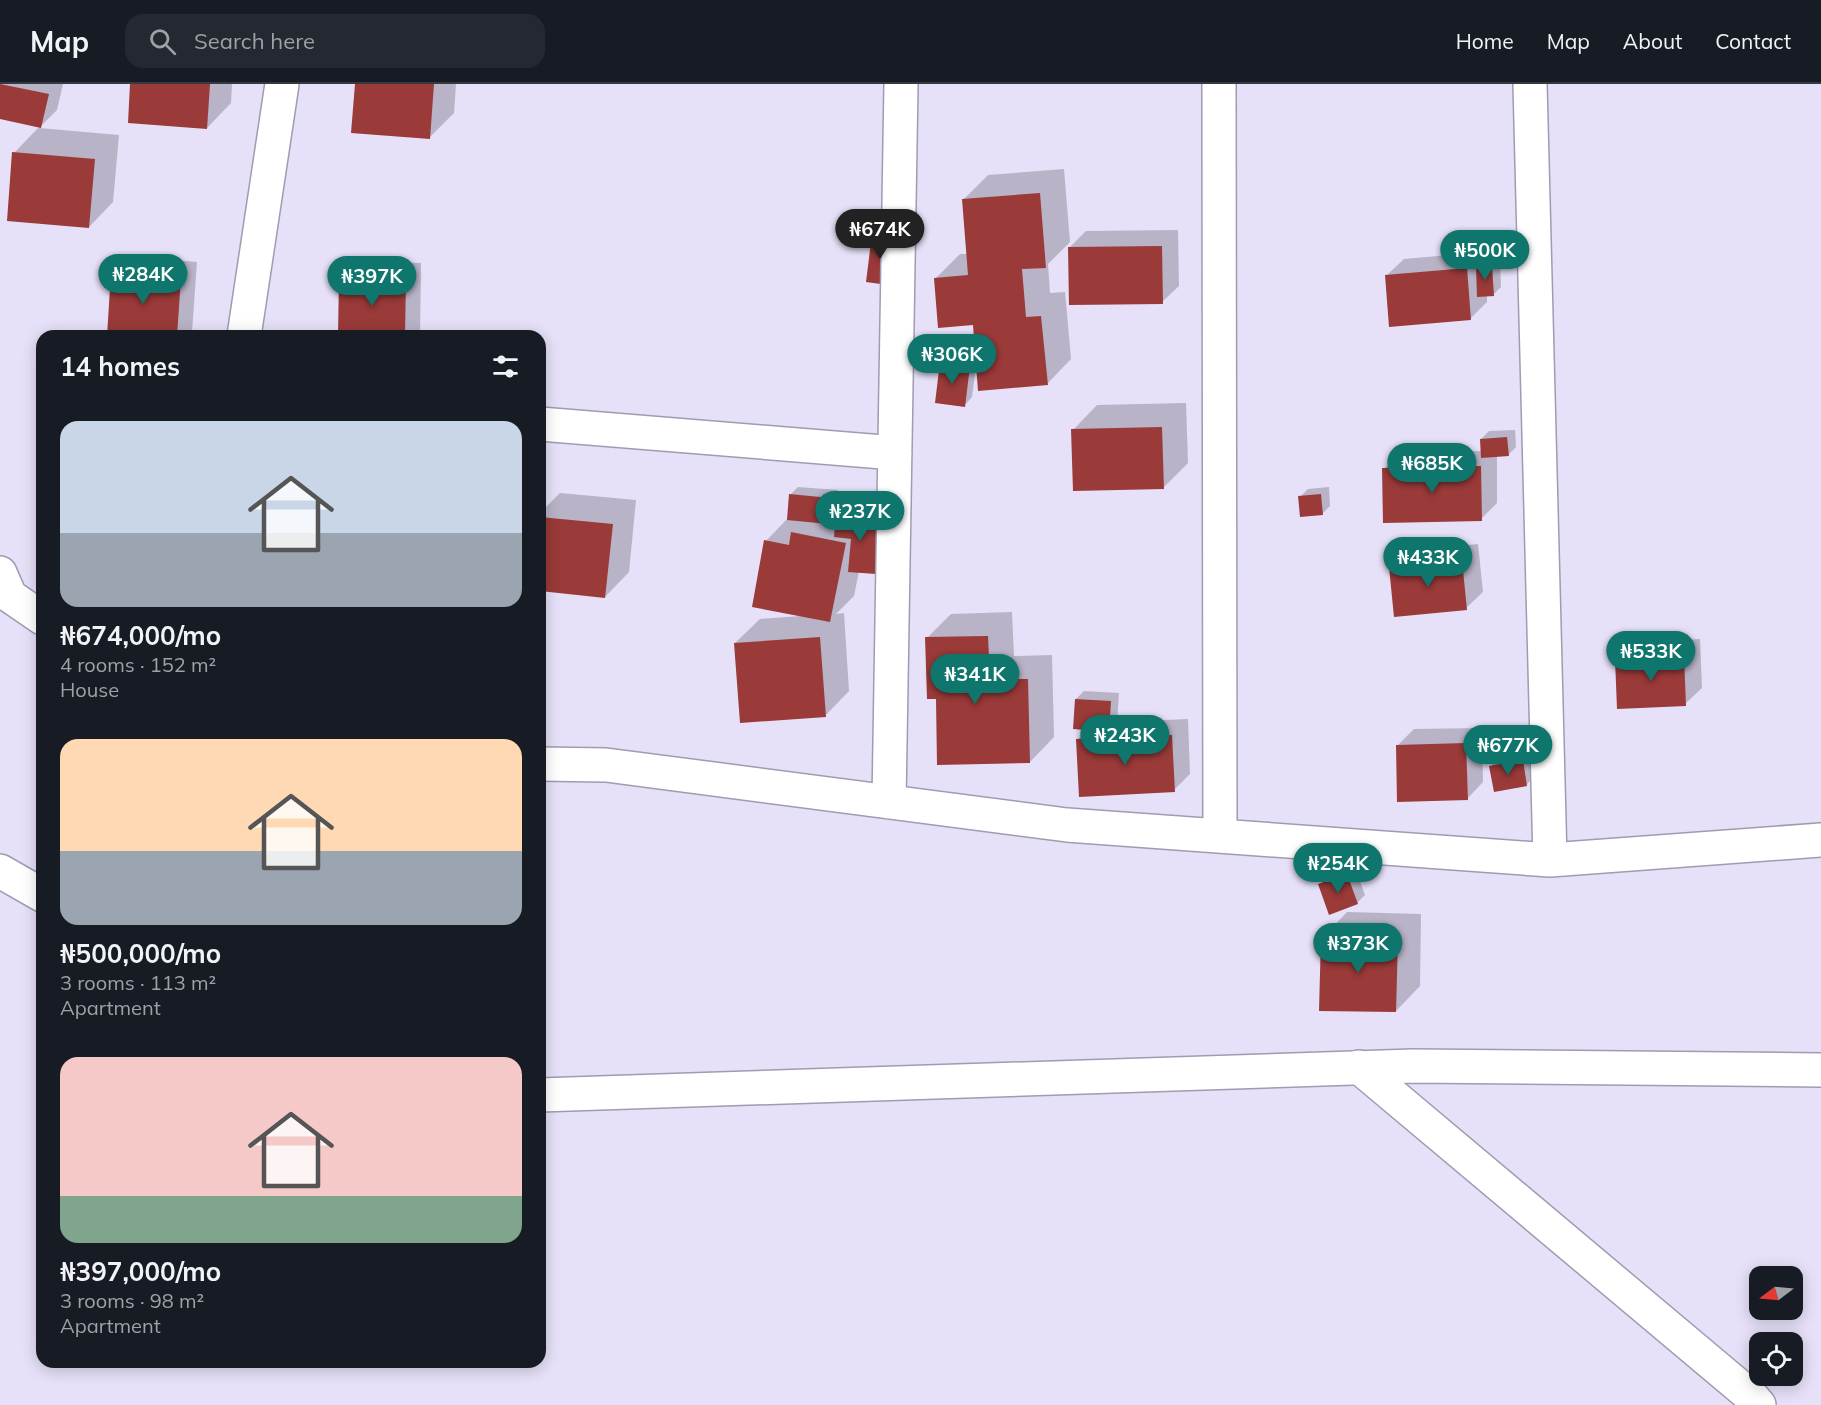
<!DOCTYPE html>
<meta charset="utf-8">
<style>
body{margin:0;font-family:Mulish,sans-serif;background:#242831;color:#f1f3f6;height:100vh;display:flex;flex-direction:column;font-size:22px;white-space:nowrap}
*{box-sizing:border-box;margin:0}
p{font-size:20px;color:#9ea1a6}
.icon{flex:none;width:33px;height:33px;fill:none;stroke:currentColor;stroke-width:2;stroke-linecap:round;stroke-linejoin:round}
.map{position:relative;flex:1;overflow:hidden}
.details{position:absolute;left:36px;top:246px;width:510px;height:1038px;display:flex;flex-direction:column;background:#171b24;border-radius:18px;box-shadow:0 3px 15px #0003}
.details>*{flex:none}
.needle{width:39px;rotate:254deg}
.fabs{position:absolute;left:1749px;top:1182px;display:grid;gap:12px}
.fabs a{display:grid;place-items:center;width:54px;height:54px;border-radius:12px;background:#171b24;box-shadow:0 3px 15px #0003;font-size:30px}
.price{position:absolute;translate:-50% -51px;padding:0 14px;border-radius:21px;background:#0f766e;color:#fff;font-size:20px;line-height:39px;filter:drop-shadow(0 2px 3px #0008)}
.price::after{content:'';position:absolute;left:50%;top:36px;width:18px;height:14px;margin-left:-9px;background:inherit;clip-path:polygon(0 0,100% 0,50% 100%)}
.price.current{background:#222;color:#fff}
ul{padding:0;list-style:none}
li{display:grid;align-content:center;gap:12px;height:318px;padding:0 24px}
li span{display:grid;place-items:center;height:186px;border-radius:18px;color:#555}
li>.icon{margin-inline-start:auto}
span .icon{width:108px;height:108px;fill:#fffc;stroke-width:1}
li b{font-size:26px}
h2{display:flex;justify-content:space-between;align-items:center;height:72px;padding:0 24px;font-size:26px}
header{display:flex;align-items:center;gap:36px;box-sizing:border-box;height:84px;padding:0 30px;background:#171b24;border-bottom:2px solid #363941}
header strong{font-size:28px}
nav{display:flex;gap:33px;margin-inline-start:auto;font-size:21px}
.search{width:420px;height:54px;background:#242831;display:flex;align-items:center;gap:15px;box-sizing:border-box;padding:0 21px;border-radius:18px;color:#9ea1a6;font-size:22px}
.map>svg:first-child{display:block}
.shadow{fill:#0003}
.building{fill:#9a3a39}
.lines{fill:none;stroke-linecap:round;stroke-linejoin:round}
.minor-casing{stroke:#a09bb1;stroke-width:36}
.tertiary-casing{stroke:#a09bb1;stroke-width:36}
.minor{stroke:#fff;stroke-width:33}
.tertiary{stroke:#fff;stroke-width:33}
</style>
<header>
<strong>Map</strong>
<div class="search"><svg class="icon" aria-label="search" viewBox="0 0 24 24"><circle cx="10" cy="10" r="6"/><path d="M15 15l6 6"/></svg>Search here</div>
<nav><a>Home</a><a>Map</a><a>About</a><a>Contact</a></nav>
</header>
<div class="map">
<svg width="1821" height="1321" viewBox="0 0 1821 1321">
<rect width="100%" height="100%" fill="#e6e0f8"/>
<path class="shadow" d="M0,0H63L57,26L39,44L119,51L113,118L89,143L14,69L40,42L0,33Z
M132,0H232L231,19L207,44Z
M356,0H456L454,29L429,54Z
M1064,85L1070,158L1048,180L1050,209L1065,208L1071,275L1047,300L976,282L972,313L965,321L941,279L949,271L977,275L974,239L935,195L960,170H968L963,116L988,91Z
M881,143L901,145L896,192L873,151Z
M1178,146L1179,202L1162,218L1070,163L1086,147Z
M1483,168V175H1500L1501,203L1493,211H1487V218L1471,234L1387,191L1404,175Z
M129,172L197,178L192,248L188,252H108L113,189Z
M357,177L421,179L420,252H340L341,193Z
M1186,319L1188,379L1163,404L1073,346L1097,321Z
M1515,346L1516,363L1508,371L1497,372V419L1481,435L1384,385L1400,369L1482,367L1481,355L1489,347Z
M798,403L838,406L836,428L840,429L854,415L896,420L892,472L875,489L859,487L854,512L836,530L844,529L849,607L825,632L735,559L760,535L802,532L766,457L788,434L790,411Z
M1329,403L1330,422L1322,430L1300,413L1308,405Z
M560,409L636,416L629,488L605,513L540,506V429Z
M1478,460L1483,508L1466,524L1391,484L1407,467Z
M1012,528L1014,572L1052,571L1054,653L1030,678L937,613L927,554L951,530Z
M1700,555L1702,604L1685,620L1616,575L1633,559Z
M1084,607L1119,609L1117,638L1188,635L1190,690L1174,706L1078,655L1088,645L1076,615Z
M1482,644L1483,698L1467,715L1398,661L1414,645Z
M1530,669L1534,693L1526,701L1491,682L1499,674Z
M1355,783L1365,811L1357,819L1320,801L1328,793Z
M1347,828L1421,830L1420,902L1396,927L1323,853Z"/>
<path class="building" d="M0,0L49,10L41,44L0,35Z
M130,0H210L207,45L128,39Z
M355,0H434L430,55L351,49Z
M12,68L95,75L89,144L7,137Z
M1040,109L1046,184L1022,185L1026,233L1041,232L1048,301L978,307L973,241L938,244L934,194L968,191L962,115Z
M872,150L894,153L888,201L866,198Z
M1162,162L1163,220L1069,221L1068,163Z
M1476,182H1492L1494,212L1477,213Z
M1467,184L1471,236L1389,243L1385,191Z
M111,188L181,194L177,252H107Z
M339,193L406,194L405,252H338Z
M940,278L970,282L965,323L935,319Z
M1162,343L1164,405L1073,407L1071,345Z
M1507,353L1509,372L1481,374L1480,355Z
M1481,382L1482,437L1383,439L1382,384Z
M789,410L831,414L828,440L787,436Z
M1321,410L1323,431L1300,433L1298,412Z
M836,431L881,436L876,490L848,488L851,455L834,453Z
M540,433L613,440L605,514L540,507Z
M791,448L846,459L830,538L752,523L764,456L789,461Z
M1462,476L1467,526L1394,533L1389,483Z
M988,552L990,595H1028L1030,679L937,681L936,615H927L925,553Z
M820,553L826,633L740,639L734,559Z
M1684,571L1686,622L1617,625L1615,575Z
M1075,615L1111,617L1109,648L1073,645Z
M1172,651L1175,708L1079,713L1076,655Z
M1466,659L1468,716L1397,718L1396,661Z
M1523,676L1527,702L1494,708L1489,682Z
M1347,790L1358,820L1329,831L1318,800Z
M1321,852L1398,854L1396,928L1319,927Z"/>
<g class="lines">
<defs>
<path id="minor" d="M1219,0L1220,752
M1530,0L1550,776
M244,252L282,0
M540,340L895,369
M0,489L10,512L42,534
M540,680L606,681L1067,741L1550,776L1821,756
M889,718L901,0
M1359,983L1753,1314L1759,1321"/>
<path id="tertiary" d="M0,787L42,811
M540,1011L1413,982L1821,986"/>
</defs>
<use href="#minor" class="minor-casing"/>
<use href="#tertiary" class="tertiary-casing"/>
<use href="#minor" class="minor"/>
<use href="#tertiary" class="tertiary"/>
</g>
</svg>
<div class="fabs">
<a><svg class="needle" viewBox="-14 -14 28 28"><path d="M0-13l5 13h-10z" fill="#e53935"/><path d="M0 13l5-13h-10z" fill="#9ea1a6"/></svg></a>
<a><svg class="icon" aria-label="locate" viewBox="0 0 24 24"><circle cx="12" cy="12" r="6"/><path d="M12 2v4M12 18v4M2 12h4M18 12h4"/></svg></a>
</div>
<b class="price current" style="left:880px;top:176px">₦674K</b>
<b class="price" style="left:1485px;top:197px">₦500K</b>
<b class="price" style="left:143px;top:221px">₦284K</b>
<b class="price" style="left:372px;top:223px">₦397K</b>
<b class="price" style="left:952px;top:301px">₦306K</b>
<b class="price" style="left:1432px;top:410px">₦685K</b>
<b class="price" style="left:860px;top:458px">₦237K</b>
<b class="price" style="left:1428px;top:504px">₦433K</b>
<b class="price" style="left:1651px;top:598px">₦533K</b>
<b class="price" style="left:975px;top:621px">₦341K</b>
<b class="price" style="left:1125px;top:682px">₦243K</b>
<b class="price" style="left:1508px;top:692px">₦677K</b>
<b class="price" style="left:1338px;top:810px">₦254K</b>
<b class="price" style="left:1358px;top:890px">₦373K</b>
<section class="details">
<h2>14 homes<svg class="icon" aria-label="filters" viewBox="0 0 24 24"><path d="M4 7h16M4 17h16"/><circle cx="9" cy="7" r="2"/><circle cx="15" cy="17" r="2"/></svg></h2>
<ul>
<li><span style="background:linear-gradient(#c9d6e8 60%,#9aa5b1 0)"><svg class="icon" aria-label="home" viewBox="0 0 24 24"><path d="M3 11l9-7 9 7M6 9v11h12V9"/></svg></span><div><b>₦674,000/mo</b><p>4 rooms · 152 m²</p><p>House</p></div></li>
<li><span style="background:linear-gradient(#ffd9b3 60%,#9aa5b1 0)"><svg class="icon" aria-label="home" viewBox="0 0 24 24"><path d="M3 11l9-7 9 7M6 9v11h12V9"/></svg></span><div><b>₦500,000/mo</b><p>3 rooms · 113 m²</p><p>Apartment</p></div></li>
<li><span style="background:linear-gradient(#f6c9c9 75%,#7fa58c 0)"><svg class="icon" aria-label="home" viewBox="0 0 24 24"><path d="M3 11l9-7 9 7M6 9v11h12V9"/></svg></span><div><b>₦397,000/mo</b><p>3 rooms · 98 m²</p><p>Apartment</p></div></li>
</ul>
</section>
</div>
